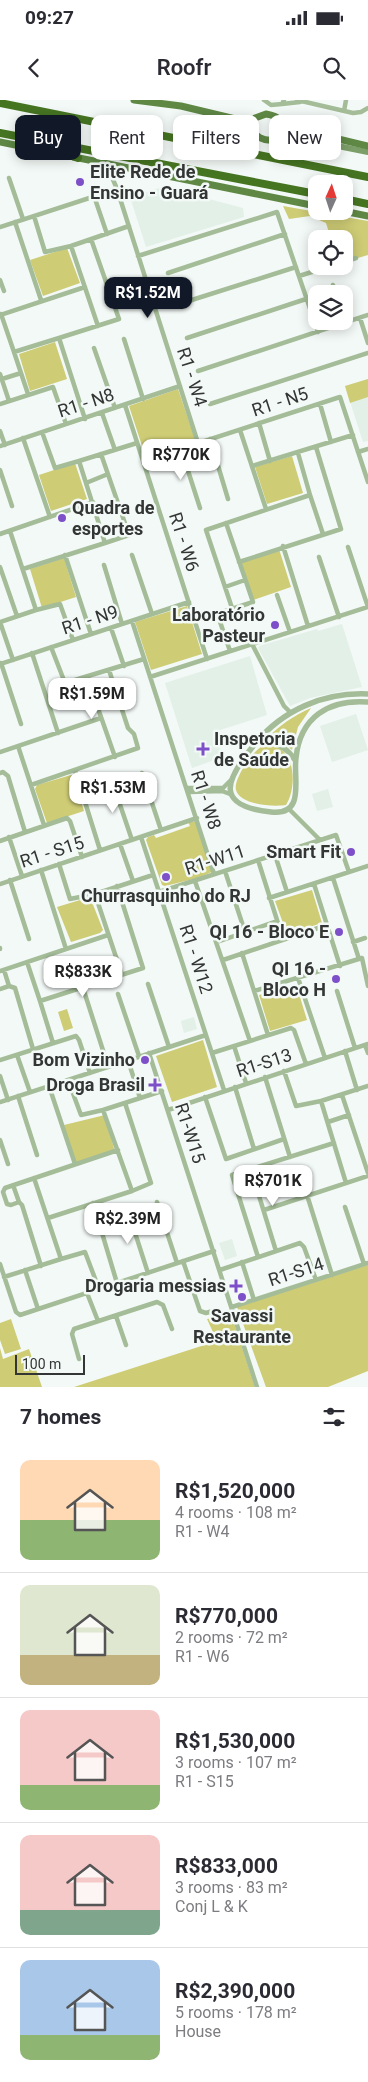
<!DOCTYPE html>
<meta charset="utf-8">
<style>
body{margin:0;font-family:Roboto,sans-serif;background:#f2f2f3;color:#2b2b33;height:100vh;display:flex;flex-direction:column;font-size:19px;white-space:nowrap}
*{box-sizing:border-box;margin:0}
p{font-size:16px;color:#7c7c81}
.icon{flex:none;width:28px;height:28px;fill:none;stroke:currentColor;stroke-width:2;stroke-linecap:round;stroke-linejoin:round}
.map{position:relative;height:1287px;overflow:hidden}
.sheet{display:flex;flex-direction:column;background:#fff;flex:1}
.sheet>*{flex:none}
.top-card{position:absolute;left:15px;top:15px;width:339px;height:45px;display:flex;gap:10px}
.needle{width:32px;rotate:3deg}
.tools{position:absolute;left:308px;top:75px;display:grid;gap:10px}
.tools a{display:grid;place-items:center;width:45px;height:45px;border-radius:10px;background:#fff;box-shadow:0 2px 12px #0003;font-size:25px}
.scale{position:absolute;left:15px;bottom:12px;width:70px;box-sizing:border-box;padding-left:5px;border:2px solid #333634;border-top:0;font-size:14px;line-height:18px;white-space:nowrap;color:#333634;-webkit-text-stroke:4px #f3f9f6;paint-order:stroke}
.price{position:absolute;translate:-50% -42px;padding:0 11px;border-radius:10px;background:#fff;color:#222;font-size:16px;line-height:32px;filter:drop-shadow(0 1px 2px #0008)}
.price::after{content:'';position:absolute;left:50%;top:30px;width:15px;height:11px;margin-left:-8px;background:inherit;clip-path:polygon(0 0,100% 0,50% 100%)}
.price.active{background:#111827;color:#fff}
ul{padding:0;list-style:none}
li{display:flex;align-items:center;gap:15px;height:125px;padding:0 20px}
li+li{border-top:1px solid #e1e1e2}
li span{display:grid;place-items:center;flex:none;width:140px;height:100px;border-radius:10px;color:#555}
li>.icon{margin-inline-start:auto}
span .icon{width:60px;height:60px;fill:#fffc;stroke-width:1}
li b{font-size:21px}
h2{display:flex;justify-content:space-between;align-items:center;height:60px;padding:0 20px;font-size:21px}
.tag{padding:0 18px;border-radius:10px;background:#fff;box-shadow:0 2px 12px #0003;font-size:18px;line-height:45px}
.tag.active{background:#111827;color:#fff}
.status{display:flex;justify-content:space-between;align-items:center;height:35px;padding:0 25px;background:#fff;direction:ltr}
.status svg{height:14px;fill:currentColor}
header{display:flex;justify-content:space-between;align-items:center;height:65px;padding:0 20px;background:#fff;font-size:22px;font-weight:600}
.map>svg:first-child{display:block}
.built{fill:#e2f0e8}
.green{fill:#cecc75}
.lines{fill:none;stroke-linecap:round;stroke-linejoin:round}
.minor{stroke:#a4bc98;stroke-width:4.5}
.tertiary{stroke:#a4bc98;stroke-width:5.5}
.secondary{stroke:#7c9e68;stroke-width:6}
.primary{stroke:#5f8845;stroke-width:7}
.motorway{stroke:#467522;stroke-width:8}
.poi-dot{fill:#7d4fc8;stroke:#f3f9f6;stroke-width:2}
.labels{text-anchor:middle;stroke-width:5;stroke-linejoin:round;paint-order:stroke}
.poi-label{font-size:18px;font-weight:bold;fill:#333634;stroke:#f3f9f6;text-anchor:end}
.street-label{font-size:18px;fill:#333634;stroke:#f3f9f6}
</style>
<div class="status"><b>09:27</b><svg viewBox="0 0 49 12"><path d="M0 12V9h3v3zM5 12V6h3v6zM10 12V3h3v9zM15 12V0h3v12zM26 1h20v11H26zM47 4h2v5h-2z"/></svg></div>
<header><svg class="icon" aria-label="back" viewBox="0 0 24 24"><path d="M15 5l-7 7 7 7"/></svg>Roofr<svg class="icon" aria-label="search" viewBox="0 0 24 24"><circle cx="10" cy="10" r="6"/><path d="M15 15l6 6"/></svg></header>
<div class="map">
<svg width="368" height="1287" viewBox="0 0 368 1287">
<rect width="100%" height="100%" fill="#f3f9f6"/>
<path class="built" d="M163,87L243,108L244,117L146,147L130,97Z
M368,279V341L363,342L345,286Z
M342,524L362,587L310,598L290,606L258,548L259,546L317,529L318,531Z
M250,556L267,615L214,632L223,657L192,668L165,583Z
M356,614L368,650L332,662L320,626Z
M328,689L333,707L317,711L312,694Z
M194,917L197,929L184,933L181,921Z
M232,1139L237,1156L225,1160L219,1143Z"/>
<path class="green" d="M283,106L368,121V155L344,162V139H331L326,123L310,116L289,119Z
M67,148L80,183L43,196L30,160Z
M55,242L67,279L30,291L19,254Z
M368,279V297L350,303L345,286Z
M178,289L195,339L145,355L129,306Z
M292,356L303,393L267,404L255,367Z
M75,363L87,399L51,411L39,375Z
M279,449L291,487L253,500L241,462Z
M64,458L76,497L42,508L30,469Z
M187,506L202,554L151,570L135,522Z
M311,608L298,627L292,650L281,641L266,639C280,625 293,616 311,608Z
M272,645C296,650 297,688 286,705C274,707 240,705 236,690C233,680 252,652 261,647C264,645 268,645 272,645Z
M71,675H73L84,711L47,723L35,689L37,685Z
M188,722H196L212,772L198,778L165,786L162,785L146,740L148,737L154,735L156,738L190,726Z
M312,790L322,823L287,834L275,801Z
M90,797L103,830L100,833L71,842L57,807Z
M296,884L307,920L270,931L259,895Z
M67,909L73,928L64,931L58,912Z
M203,940L217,987L172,1002L156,956Z
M105,1015L115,1052L75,1064L64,1025Z
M368,1165V1271L328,1287H266L237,1207Z
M231,1214L255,1287H74L217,1241L207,1219Z
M11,1219L21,1249L5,1254L0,1240V1223Z
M0,1248L3,1259L29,1249L42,1287H0Z"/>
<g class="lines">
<path class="minor" d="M264,0L271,5L282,4L284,0
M297,0L353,13L361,12L368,8
M282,4L300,2
M344,11L346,0
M106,63L117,89L198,343
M9,78L23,119
M94,96L107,134
M34,116L45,152L71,146
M15,122L41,200
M0,127L117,89
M138,156L277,112L318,232
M344,162L356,158
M168,173L285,134
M299,176L331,166
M0,180L4,191
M333,185L336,194
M176,205L296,167
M1,214L14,252L59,238
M0,215L85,187
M360,218L368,243
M98,226L71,146L129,126
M187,238L306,199
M124,239L143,299
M94,248L115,308
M14,252L28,294
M198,271L368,215
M0,274L9,301
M2,279L21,273
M0,304L53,287L66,324
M210,304L368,253
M320,304L331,342
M125,305L207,559
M102,313L115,350
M85,319L59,238L119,219L91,139
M259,323L270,361
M240,330L266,409
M0,331L5,345
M42,332L55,368L79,361
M23,338L50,417
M210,339L228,399
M0,346L180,286
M181,349L200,408
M358,352L368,349
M298,353L310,395
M101,354L129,435L105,443
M143,361L340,297L368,382
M252,366L353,335
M0,370L12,406
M86,383L108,374
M0,434L93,402
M283,446L308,526
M348,447L368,507
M65,455L91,534
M132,455L152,514
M319,457L339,517
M239,462L341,429L316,347
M104,465L122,524
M0,467L17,516
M23,469L105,443L79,361L137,343
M225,487L245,480
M277,495L290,532
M232,508L206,430L310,395L323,434
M36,510L60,504L73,540
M217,513L230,551
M132,521L214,774
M195,521L253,502L226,423
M0,522L36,510L10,431
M0,522L13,560
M111,528L124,566
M252,544L284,606L290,612
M51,547L65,583L144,559
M32,553L58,633
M1,563L21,624
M0,564L189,502
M87,577L115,657
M150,577L368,507
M18,646L44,725
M0,652L101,618
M75,670L100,750
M0,673L3,672L8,676L25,732
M142,673L161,730
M112,681L132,740
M31,685L138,648L134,634L128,628L109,570
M188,688H223L230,681
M189,692L222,691L230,694
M289,709L320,740
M9,737L22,776
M141,737L224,990
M0,741L67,718L70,721L82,757
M120,744L133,781
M275,755L287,792
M258,760L283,839
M59,764L70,799L95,794
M41,770L66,849
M225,771L245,832
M333,778L359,859
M10,780L29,839
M195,781L250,941
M0,784L197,718
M314,784L340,866
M159,792L336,735L349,772
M269,798L368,766
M217,842L277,821
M353,842L365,838
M0,848V849
M242,853L268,935
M223,860L327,825
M27,862L40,901
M0,871L108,835
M122,875L95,794L153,775
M298,878L325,958
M148,884L169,947
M9,886L15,888L33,949
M83,888L108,966
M0,889L9,886L4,870
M254,891L362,858L368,886
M337,891L355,948
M118,894L139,956
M53,943L40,901L143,868L117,786
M365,945L368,953
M234,946L246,983
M345,951L357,990
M149,953L257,1287
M212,953L291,928L294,930L306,964
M17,955L30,992
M0,960L76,936L79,940L90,973
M128,960L140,998
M284,971L296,1006L321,1001L368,986
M0,976L8,1000
M265,977L290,1057
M68,980L81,1015L103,1010L162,991
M49,986L75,1064
M235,987L254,1049
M342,995L368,1073
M18,996L37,1055
M205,997L226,1059L284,1039
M321,1001L346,1083
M0,1002L206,935
M125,1003L151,1083L132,1091
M168,1010L368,944
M328,1022L349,1015
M0,1040L8,1064
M251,1070L276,1151
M13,1085L19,1102L22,1105L41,1166
M307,1095L332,1175
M19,1102L11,1105L7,1104L3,1092L5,1088L118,1050
M157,1102L177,1163
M93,1103L117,1183
M345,1107L364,1164
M264,1110L368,1076
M128,1111L148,1173
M48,1118L132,1091L103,1010
M258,1157L232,1075L334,1043
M61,1159L85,1152L99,1189
M183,1161L200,1211L206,1213L216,1210
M242,1162L254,1200
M0,1164L16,1212L20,1215L214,1151
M25,1170L38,1209
M220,1170L300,1143L304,1147L316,1180
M4,1177L61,1159L34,1078
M87,1193L98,1221
M232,1207L368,1163
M116,1216L126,1245
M79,1259L72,1234L74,1229L157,1202L163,1205L172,1229"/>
<path class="tertiary" d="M368,594C324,592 282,610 254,645C226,679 213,706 271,712C306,716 293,679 296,658C300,617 329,599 368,602
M257,641C275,642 285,645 295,660"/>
<path class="secondary" d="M283,35L368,52"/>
<path class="primary" d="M134,0L181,6L252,23
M266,14C279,16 286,22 283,35C271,48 243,35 255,18Z
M284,26L368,46
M0,42L54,53
M74,57L316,106
M343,111L368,116"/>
<path class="motorway" d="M0,3L368,77
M0,33L316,94
M275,41L277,52L287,60
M41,46L78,58
M344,99L368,104"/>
</g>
<g class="poi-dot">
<circle cx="80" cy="82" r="5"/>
<circle cx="62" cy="418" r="5"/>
<circle cx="275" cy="525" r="5"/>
<path d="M200.5 641.5h5v5h5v5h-5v5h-5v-5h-5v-5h5z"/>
<circle cx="351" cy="752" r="5"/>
<circle cx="166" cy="777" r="5"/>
<circle cx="339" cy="832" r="5"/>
<circle cx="336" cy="879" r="5"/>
<circle cx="145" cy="960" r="5"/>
<path d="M152.5 977.5h5v5h5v5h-5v5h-5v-5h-5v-5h5z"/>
<path d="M233.5 1178.5h5v5h5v5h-5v5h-5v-5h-5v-5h5z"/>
<circle cx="242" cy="1197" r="5"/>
</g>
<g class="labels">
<g class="poi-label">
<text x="90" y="78" text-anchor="start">Elite Rede de<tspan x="90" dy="21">Ensino - Guará</tspan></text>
<text x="72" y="414" text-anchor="start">Quadra de<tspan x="72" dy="21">esportes</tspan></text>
<text x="265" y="521">Laboratório<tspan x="265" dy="21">Pasteur</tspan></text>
<text x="214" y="645" text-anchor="start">Inspetoria<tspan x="214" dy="21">de Saúde</tspan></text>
<text x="341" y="758">Smart Fit</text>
<text x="166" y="802" text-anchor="middle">Churrasquinho do RJ</text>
<text x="329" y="838">QI 16 - Bloco E</text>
<text x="326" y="875">QI 16 -<tspan x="326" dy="21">Bloco H</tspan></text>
<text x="135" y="966">Bom Vizinho</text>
<text x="145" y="991">Droga Brasil</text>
<text x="226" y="1192">Drogaria messias</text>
<text x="242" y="1222" text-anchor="middle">Savassi<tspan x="242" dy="21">Restaurante</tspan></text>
</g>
<g class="street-label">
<text transform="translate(192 277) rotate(72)" y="6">R1 - W4</text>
<text transform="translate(280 302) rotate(-18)" y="6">R1 - N5</text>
<text transform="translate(86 303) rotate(-18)" y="6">R1 - N8</text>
<text transform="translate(184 442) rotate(72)" y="6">R1 - W6</text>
<text transform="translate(90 520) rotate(-18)" y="6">R1 - N9</text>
<text transform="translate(206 700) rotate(72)" y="6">R1 - W8</text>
<text transform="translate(52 752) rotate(-18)" y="6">R1 - S15</text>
<text transform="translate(215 760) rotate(-18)" y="6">R1-W11</text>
<text transform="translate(196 859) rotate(72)" y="6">R1 - W12</text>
<text transform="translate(264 963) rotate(-18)" y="6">R1-S13</text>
<text transform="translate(190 1033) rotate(72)" y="6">R1-W15</text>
<text transform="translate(296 1172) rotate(-18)" y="6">R1-S14</text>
</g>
</g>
</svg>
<div class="tools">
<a><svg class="needle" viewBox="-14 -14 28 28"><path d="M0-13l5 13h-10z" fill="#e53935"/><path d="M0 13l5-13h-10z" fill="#7c7c81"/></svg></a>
<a><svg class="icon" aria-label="locate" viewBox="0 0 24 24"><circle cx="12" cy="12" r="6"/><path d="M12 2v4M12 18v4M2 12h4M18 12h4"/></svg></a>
<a><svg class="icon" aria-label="layers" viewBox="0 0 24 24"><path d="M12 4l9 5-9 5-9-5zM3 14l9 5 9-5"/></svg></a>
</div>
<div class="scale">100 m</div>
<b class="price active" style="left:148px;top:219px">R$1.52M</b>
<b class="price" style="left:181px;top:381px">R$770K</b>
<b class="price" style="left:92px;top:620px">R$1.59M</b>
<b class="price" style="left:113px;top:714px">R$1.53M</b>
<b class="price" style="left:83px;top:898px">R$833K</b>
<b class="price" style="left:273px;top:1107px">R$701K</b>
<b class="price" style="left:128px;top:1145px">R$2.39M</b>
<div class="top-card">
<a class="tag active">Buy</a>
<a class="tag">Rent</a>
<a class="tag">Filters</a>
<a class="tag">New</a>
</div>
</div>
<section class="sheet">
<h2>7 homes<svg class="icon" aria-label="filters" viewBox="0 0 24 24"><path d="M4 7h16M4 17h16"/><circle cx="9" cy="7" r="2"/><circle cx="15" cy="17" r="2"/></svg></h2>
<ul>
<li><span style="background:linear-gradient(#ffd9b3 60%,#8fb573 0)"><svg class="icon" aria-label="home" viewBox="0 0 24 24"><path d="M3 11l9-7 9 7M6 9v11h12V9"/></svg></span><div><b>R$1,520,000</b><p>4 rooms · 108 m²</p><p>R1 - W4</p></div></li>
<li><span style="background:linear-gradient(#dfe7d0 70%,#c2b280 0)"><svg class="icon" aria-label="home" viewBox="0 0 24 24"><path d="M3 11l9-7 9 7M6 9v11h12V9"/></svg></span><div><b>R$770,000</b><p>2 rooms · 72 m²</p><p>R1 - W6</p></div></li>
<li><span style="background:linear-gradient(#f6c9c9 75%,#8fb573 0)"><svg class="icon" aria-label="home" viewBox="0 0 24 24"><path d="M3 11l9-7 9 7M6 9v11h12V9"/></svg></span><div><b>R$1,530,000</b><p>3 rooms · 107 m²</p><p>R1 - S15</p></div></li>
<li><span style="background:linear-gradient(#f6c9c9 75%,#7fa58c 0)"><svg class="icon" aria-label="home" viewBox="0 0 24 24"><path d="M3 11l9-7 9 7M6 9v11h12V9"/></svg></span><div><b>R$833,000</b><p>3 rooms · 83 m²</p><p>Conj L &amp; K</p></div></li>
<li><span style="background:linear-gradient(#a9c7e8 75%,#8fb573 0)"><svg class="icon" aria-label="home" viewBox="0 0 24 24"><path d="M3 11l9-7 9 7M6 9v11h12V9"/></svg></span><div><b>R$2,390,000</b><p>5 rooms · 178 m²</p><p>House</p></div></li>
</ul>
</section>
